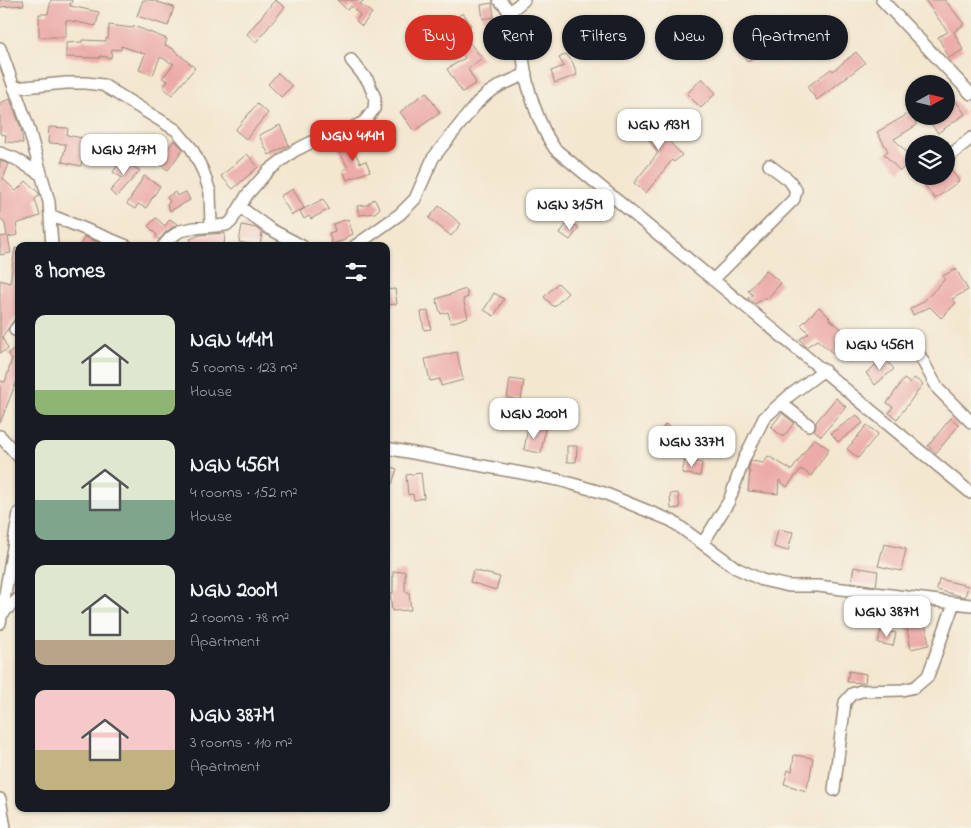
<!DOCTYPE html>
<meta charset="utf-8">
<style>
body{margin:0;font-family:"Indie Flower",sans-serif;background:#242831;color:#f1f3f6;height:100vh;display:flex;flex-direction:column;font-size:19px;white-space:nowrap}
*{box-sizing:border-box;margin:0}
p{font-size:16px;color:#9ea1a6}
.icon{flex:none;width:28px;height:28px;fill:none;stroke:currentColor;stroke-width:2;stroke-linecap:round;stroke-linejoin:round}
.map{position:relative;flex:1;overflow:hidden}
.details{position:absolute;left:15px;top:242px;width:375px;height:570px;display:flex;flex-direction:column;background:#171b24;border-radius:10px;box-shadow:0 1px 4px #0004}
.details>*{flex:none}
.top-card{position:absolute;left:405px;top:15px;width:475px;height:45px;display:flex;gap:10px}
.needle{width:32px;rotate:82deg}
.tools{position:absolute;left:905px;top:75px;display:grid;gap:10px}
.tools a{display:grid;place-items:center;width:50px;height:50px;border-radius:50%;background:#171b24;box-shadow:0 1px 4px #0004;font-size:25px}
.price{position:absolute;translate:-50% -42px;padding:0 11px;border-radius:10px;background:#fff;color:#222;font-size:16px;line-height:32px;filter:drop-shadow(0 1px 2px #0008)}
.price::after{content:'';position:absolute;left:50%;top:30px;width:15px;height:11px;margin-left:-8px;background:inherit;clip-path:polygon(0 0,100% 0,50% 100%)}
.price.selected{background:#d93025;color:#fff}
ul{padding:0;list-style:none}
li{display:flex;align-items:center;gap:15px;height:125px;padding:0 20px}
li span{display:grid;place-items:center;flex:none;width:140px;height:100px;border-radius:10px;color:#555}
li>.icon{margin-inline-start:auto}
span .icon{width:60px;height:60px;fill:#fffc;stroke-width:1}
li b{font-size:21px}
h2{display:flex;justify-content:space-between;align-items:center;height:60px;padding:0 20px;font-size:21px}
.tag{padding:0 18px;border-radius:22px;background:#171b24;box-shadow:0 1px 4px #0004;font-size:18px;line-height:45px}
.tag.selected{background:#d93025;color:#fff}
.map>svg:first-child{display:block}
.building{fill:#ecaba8}
.lines{fill:none;stroke-linecap:round;stroke-linejoin:round}
.minor-casing{stroke:#978877;stroke-width:14}
.minor{stroke:#fff;stroke-width:11}
</style>
<div class="map">
<svg width="971" height="828" viewBox="0 0 971 828">
<rect width="100%" height="100%" fill="#f7f3e8"/>
<filter id="ink" filterUnits="userSpaceOnUse"><feTurbulence type="fractalNoise" baseFrequency=".02" numOctaves="2"/><feDisplacementMap in="SourceGraphic" scale="10" xChannelSelector="R" yChannelSelector="G"/><feConvolveMatrix kernelMatrix="1 2 1 2 8 2 1 2 1" color-interpolation-filters="sRGB"/></filter>
<filter id="wash" filterUnits="userSpaceOnUse"><feTurbulence type="fractalNoise" baseFrequency=".0096" numOctaves="4" result="noise"/><feDisplacementMap in="SourceGraphic" scale="20" xChannelSelector="R" yChannelSelector="G"/><feGaussianBlur stdDeviation="1.12" result="paint"/><feColorMatrix in="noise" values="0 0 0 0 0 0 0 0 0 0 0 0 0 0 0 0 0 1.4 0 .05"/><feComposite in="paint" operator="in"/></filter>
<g filter="url(#wash)">
<rect width="100%" height="100%" fill="#f3e7d0"/>
<g id="blocks">
<path class="building" d="M0,0H23L24,5L0,7Z
M51,0H72L70,6L99,12L96,26L66,20V37H39V14H48Z
M143,0H151L174,7L168,26L137,16Z
M275,0L285,7L256,42L247,34Z
M337,0H364L360,4L372,13L362,26L356,21L360,15L351,6L347,10Z
M925,0H945L964,24L954,32L963,50L949,58L938,37L948,32Z
M492,3L494,17L483,19L481,5Z
M463,13L471,25L461,32L482,58L468,69L476,83L462,92L447,69L465,58L458,48L461,46L446,24Z
M109,25L133,28L134,26L167,39L165,45L173,49L195,68L172,95L163,87L168,81L162,78L174,64L160,57L153,75L139,70L145,54L121,46V50L112,49L111,58L100,56V58L66,57V43L82,42V40L106,41V38L108,39Z
M749,34L761,52L747,61L736,43Z
M856,52L865,63L817,100L807,87L831,69L833,71Z
M566,54L573,63L577,75L555,83L551,71L564,66L559,58Z
M278,73L292,86L281,97L268,84Z
M702,78L716,93L701,108L687,94Z
M426,92L440,113L414,131L400,112Z
M10,99L21,128L23,143L5,142L6,135L0,134V103Z
M955,100L965,114L938,133L928,120L933,116H946V106Z
M257,104L268,113L246,139L235,130Z
M668,113L681,124L668,140L682,155L674,162L672,160L646,193L634,183L658,153L640,128L650,121L655,129Z
M910,113L917,125L894,139L913,159L900,171L884,154L888,151L877,132Z
M280,125L289,145L269,155L259,135Z
M49,127L68,128L67,135L87,139L81,166L62,162L66,144L48,143Z
M174,140L183,149L168,170L158,163Z
M350,142L360,163L366,161L370,171L347,180L343,170L348,168L338,148Z
M247,154L258,167L233,189L221,176Z
M122,159L140,171L116,197L110,191L122,178L113,172Z
M0,161L9,164L3,179L16,191L26,181L39,193V196L35,199L40,216L16,224L18,235L8,237L11,253L0,255V237L7,236L5,224L0,218Z
M946,166H948L959,181L935,199L923,183L932,176H946Z
M144,176L160,186L146,208L138,204L135,209L127,204Z
M293,189L304,208L292,215L280,196Z
M175,192L177,196L186,192L190,200L170,211L167,204L170,202L167,197Z
M323,199L329,209L311,219L309,216L304,219L300,211Z
M374,199L380,208L375,213L359,215L357,206L367,205Z
M439,206L461,224L451,236L429,218Z
M156,218L165,226L170,219L177,224L166,232L159,240L156,237L157,235L148,226Z
M348,219L353,234L345,238V240L332,244L329,233L335,231L333,224Z
M569,221L579,228L570,240L560,233Z
M242,225L256,228L262,233L260,246L239,242Z
M225,233L224,246H194L190,239L200,235Z
M84,237L90,239L107,246H81Z
M15,248L19,249V313L2,337L8,349L0,353V280L10,283Z
M956,269L968,290L952,299L956,303L941,318L930,307L913,315L910,309L923,302L945,279L943,276Z
M766,270L781,283L767,299L765,297L755,304L748,298L753,295L748,291Z
M558,283L568,293L554,307L544,297Z
M395,289L397,304L386,305V290Z
M466,289L468,297L463,299L468,317L451,323L448,312L441,314L436,299Z
M494,293L504,299L494,316L484,310Z
M819,307L830,318L829,319L853,338L856,335L867,349L851,362L839,348L834,354L817,340L806,347L800,339L809,333L801,325Z
M428,311L431,329L424,330L421,312Z
M17,344H19V375L0,423V381L5,382L12,359L8,353L16,349Z
M457,352L463,380L441,386L440,379L430,381L425,359Z
M884,358L894,369L875,385L866,373Z
M914,378L923,384L897,419L889,413L893,407L887,403L904,379L910,383Z
M510,379L524,381L521,400L507,398Z
M836,398L846,407L821,436L814,430L816,427V422Z
M782,413L794,423L783,437L771,427Z
M857,415L863,423L838,442L831,433Z
M951,418L959,425L936,453L928,446Z
M666,424L671,429L667,434L673,439L663,452L651,442Z
M867,425L878,434L858,458L847,449Z
M528,426L545,429L541,453L524,450Z
M814,438L829,449L811,476L801,469L787,487L779,480L778,494L748,491L750,471H748L751,461L764,463L768,456L792,470Z
M567,446H577L576,462H567Z
M685,460L702,463L700,476L682,473Z
M386,465L397,469L392,484L386,482Z
M421,473L424,498L414,500L413,494L408,495L406,475Z
M678,493L680,508L671,509L670,494Z
M778,529L793,532L788,551L774,547Z
M884,544L906,549L901,571L878,566Z
M854,567L878,571L876,586L851,582Z
M473,570L500,577L496,590L470,582Z
M405,571V592H409L411,610L392,611L390,593H393V572Z
M939,579L968,586L965,597L937,590Z
M925,621L929,645L911,649L906,624Z
M881,630L896,633L893,646L878,643Z
M849,671L866,674L865,683L847,682Z
M794,755L813,758L810,777L806,791L784,784L788,770L792,771Z"/>
</g>
</g>
<g filter="url(#ink)">
<use href="#blocks" fill-opacity="0" stroke="#978877" stroke-width="1"/>
<g class="lines">
<defs>
<path id="minor" d="M499,0C523,20 521,58 528,86C534,108 542,130 555,149L971,493
M882,0L971,94
M510,12L524,0
M0,48L28,126L49,202L52,246
M14,88L66,83H86L103,85L176,130L192,149L203,171L210,192L211,226
M0,153L16,159L40,174
M946,159L971,138
M240,207L270,229L302,246
M50,215L127,246
M163,246L170,238L180,231L194,228L226,225L231,222L247,195L268,171L294,151L314,141L337,135L364,122L374,109L375,98L368,81L351,60
M355,246L400,214L415,199L433,158L477,103L488,93L501,85L526,74
M713,280L794,199L796,190L789,180L769,165
M15,330L19,325
M920,356L938,389L971,422
M781,403L809,425
M0,436L19,457
M386,448L559,480L604,493L672,521L736,568L762,580L789,586H818L971,605
M703,543L729,501L744,459L764,418L789,396L824,370
M3,613L19,598
M0,623L19,513
M834,790L845,702L852,694L861,691L902,690L915,687L928,676L954,603
M0,799L5,828"/>
</defs>
<use href="#minor" class="minor-casing"/>
<use href="#minor" class="minor"/>
</g>
</g>
</svg>
<div class="tools">
<a><svg class="needle" viewBox="-14 -14 28 28"><path d="M0-13l5 13h-10z" fill="#e53935"/><path d="M0 13l5-13h-10z" fill="#9ea1a6"/></svg></a>
<a><svg class="icon" aria-label="layers" viewBox="0 0 24 24"><path d="M12 4l9 5-9 5-9-5zM3 14l9 5 9-5"/></svg></a>
</div>
<b class="price" style="left:659px;top:151px">NGN 193M</b>
<b class="price selected" style="left:353px;top:162px">NGN 414M</b>
<b class="price" style="left:124px;top:176px">NGN 217M</b>
<b class="price" style="left:570px;top:231px">NGN 315M</b>
<b class="price" style="left:880px;top:371px">NGN 456M</b>
<b class="price" style="left:534px;top:440px">NGN 200M</b>
<b class="price" style="left:692px;top:468px">NGN 337M</b>
<b class="price" style="left:887px;top:638px">NGN 387M</b>
<div class="top-card">
<a class="tag selected">Buy</a>
<a class="tag">Rent</a>
<a class="tag">Filters</a>
<a class="tag">New</a>
<a class="tag">Apartment</a>
</div>
<section class="details">
<h2>8 homes<svg class="icon" aria-label="filters" viewBox="0 0 24 24"><path d="M4 7h16M4 17h16"/><circle cx="9" cy="7" r="2"/><circle cx="15" cy="17" r="2"/></svg></h2>
<ul>
<li><span style="background:linear-gradient(#dfe7d0 75%,#8fb573 0)"><svg class="icon" aria-label="home" viewBox="0 0 24 24"><path d="M3 11l9-7 9 7M6 9v11h12V9"/></svg></span><div><b>NGN 414M</b><p>5 rooms · 123 m²</p><p>House</p></div></li>
<li><span style="background:linear-gradient(#dfe7d0 60%,#7fa58c 0)"><svg class="icon" aria-label="home" viewBox="0 0 24 24"><path d="M3 11l9-7 9 7M6 9v11h12V9"/></svg></span><div><b>NGN 456M</b><p>4 rooms · 152 m²</p><p>House</p></div></li>
<li><span style="background:linear-gradient(#dfe7d0 75%,#b9a48a 0)"><svg class="icon" aria-label="home" viewBox="0 0 24 24"><path d="M3 11l9-7 9 7M6 9v11h12V9"/></svg></span><div><b>NGN 200M</b><p>2 rooms · 78 m²</p><p>Apartment</p></div></li>
<li><span style="background:linear-gradient(#f6c9c9 60%,#c2b280 0)"><svg class="icon" aria-label="home" viewBox="0 0 24 24"><path d="M3 11l9-7 9 7M6 9v11h12V9"/></svg></span><div><b>NGN 387M</b><p>3 rooms · 110 m²</p><p>Apartment</p></div></li>
</ul>
</section>
</div>
